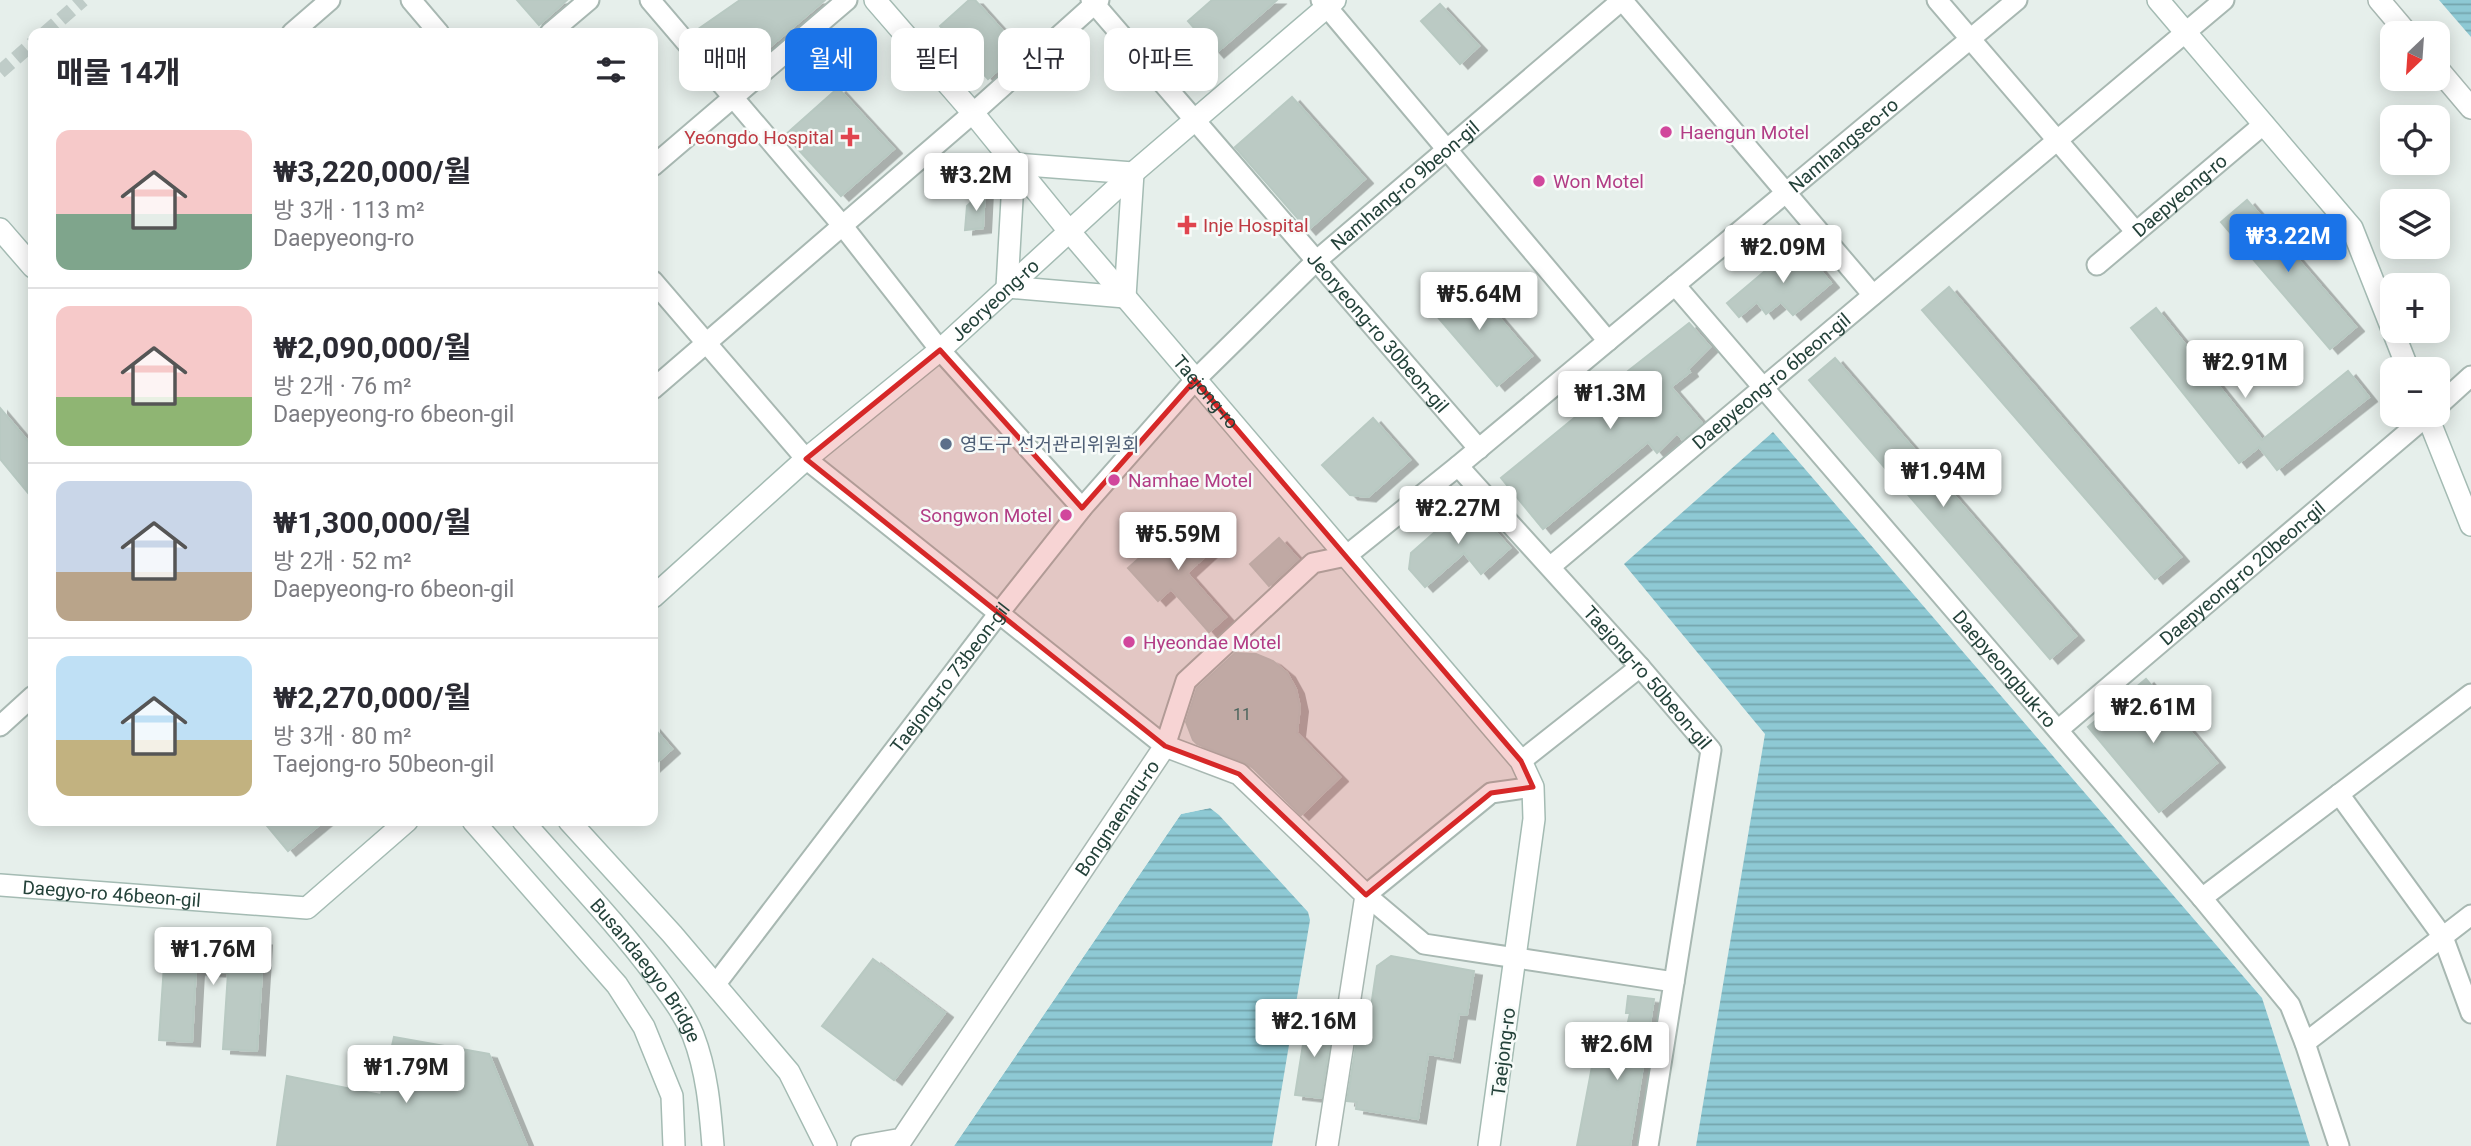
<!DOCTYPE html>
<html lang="ko">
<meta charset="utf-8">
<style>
body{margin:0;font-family:Roboto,"Noto Sans KR",sans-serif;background:#f2f2f3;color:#2b2b33;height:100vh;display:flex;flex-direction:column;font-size:26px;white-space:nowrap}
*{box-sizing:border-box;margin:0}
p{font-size:23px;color:#7c7c81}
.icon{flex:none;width:38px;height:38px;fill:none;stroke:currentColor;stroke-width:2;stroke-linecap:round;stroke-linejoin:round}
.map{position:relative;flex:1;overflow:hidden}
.sheet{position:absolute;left:28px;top:28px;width:630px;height:798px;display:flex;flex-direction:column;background:#fff;border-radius:14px;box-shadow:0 4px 18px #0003}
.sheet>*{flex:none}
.guide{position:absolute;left:679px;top:28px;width:665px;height:63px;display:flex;gap:14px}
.needle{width:46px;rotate:205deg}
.tools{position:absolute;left:2380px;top:21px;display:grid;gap:14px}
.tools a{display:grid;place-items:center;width:70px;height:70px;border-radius:14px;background:#fff;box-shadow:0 4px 18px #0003;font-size:35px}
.price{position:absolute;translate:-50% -60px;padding:0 16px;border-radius:7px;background:#fff;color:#222;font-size:23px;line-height:46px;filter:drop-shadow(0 2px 4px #0008)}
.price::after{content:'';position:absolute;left:50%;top:42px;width:21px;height:16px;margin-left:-10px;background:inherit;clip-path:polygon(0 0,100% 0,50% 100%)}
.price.selected{background:#1a73e8;color:#fff}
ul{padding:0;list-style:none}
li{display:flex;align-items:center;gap:21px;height:175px;padding:0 28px}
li+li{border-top:2px solid #e1e1e2}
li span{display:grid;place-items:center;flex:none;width:196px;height:140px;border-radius:14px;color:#555}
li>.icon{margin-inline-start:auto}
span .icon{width:84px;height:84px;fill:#fffc;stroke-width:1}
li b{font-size:30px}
h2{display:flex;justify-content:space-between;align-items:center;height:84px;padding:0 28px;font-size:30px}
.pill{padding:0 24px;border-radius:14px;background:#fff;box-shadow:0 4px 18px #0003;font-size:24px;line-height:63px}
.pill.selected{background:#1a73e8;color:#fff}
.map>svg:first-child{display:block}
.water{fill:url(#water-rules)}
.pier{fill:#e6efeb}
.building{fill:#bbcac4;stroke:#b8c9c2;stroke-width:2;filter:url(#shadow)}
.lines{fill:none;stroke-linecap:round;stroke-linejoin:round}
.pedestrian-tunnel{stroke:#bfccc8;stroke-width:14;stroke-dasharray:14 7;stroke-linecap:butt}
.minor-casing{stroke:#a8b8b2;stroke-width:23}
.tertiary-casing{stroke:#a8b8b2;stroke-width:24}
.secondary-casing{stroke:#a4bbb3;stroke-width:24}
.minor{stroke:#fff;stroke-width:19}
.tertiary{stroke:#fff;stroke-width:21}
.secondary{stroke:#fff;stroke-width:21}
.marked{fill:#d62828;fill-opacity:0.2;stroke:#d62828;stroke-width:5;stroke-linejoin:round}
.hotel-dot{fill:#d1479c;stroke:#f7fbf9;stroke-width:2.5}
.health-dot{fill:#e0444e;stroke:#f7fbf9;stroke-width:2.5}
.service-dot{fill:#5c6f8a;stroke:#f7fbf9;stroke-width:2.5}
.labels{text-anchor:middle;stroke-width:5;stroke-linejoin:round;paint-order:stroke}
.number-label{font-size:16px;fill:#4a645c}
.hotel-label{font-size:19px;fill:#b23c85;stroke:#f7fbf9;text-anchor:start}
.health-label{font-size:19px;fill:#be3a42;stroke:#f7fbf9;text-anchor:end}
.street-label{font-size:19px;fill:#24423a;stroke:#f7fbf9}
.service-label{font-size:19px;fill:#4e5e75;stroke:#f7fbf9;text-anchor:start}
</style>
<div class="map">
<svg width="2471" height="1146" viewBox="0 0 2471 1146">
<defs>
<pattern id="water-rules" width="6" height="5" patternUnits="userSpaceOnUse" patternTransform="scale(1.75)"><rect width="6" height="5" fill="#8ec9d4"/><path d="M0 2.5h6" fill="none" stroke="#74a5ad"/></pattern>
<filter id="shadow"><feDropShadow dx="8" dy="4.5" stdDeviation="0" flood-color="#0004"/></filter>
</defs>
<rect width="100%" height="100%" fill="#e6efeb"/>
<path class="water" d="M2439,0H2471V37Z
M1773,432L2262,998L2310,1146H1696L1765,734L1624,564Z
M1210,808L1219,815L1308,912L1310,920L1272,1146H954L1181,814Z"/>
<path class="pier" d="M1205,805L1210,808L1181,814L954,1146H951L1178,812L1187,808Z"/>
<path class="building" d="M517,0H567L539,25Z
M740,0H825L745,68L720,39L708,49L694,32Z
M969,0H975L1020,50L988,79L940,26Z
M1212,0H1277L1216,53L1188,21Z
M1440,4L1479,46L1460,64L1421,21Z
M838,88L894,149L841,196L785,135Z
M1292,97L1365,179L1308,230L1235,147Z
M985,189L983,228L965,230L967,206Z
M2247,200L2356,327L2330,349L2221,222Z
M1798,243L1831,283L1793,315L1781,302L1766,314L1757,302L1739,317L1727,303Z
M1449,280L1469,303L1479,294L1532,356L1497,386L1424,301Z
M1949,287L2181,557L2155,579L1922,310Z
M2156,308L2262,440L2348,371L2369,397L2277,470L2259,447L2239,463L2131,328Z
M1689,323L1710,347L1688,369L1690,372L1671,387L1702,423L1682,439L1677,433L1657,453L1648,442L1543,529L1501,478L1629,373L1628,371Z
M1835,358L2076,636L2050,659L1809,380Z
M0,408L33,447V499L0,459Z
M1373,418L1410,460L1368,497L1350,495L1322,465Z
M1469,502L1510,548L1481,574L1464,553L1425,587L1409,569L1411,553Z
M1183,519L1211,551L1187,573L1226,617L1209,632L1171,589L1158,601L1128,568Z
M1279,538L1298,559L1269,586L1250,564Z
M1235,653L1256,654L1273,661L1287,673L1296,689L1300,707L1297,733L1340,777L1301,815L1250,765L1197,744L1193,740L1186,722L1197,688Z
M2146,679L2217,763L2159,812L2088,727Z
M653,727L672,749L653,766Z
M263,821H324L288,851Z
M166,935L264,941L257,1051L223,1049L228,973L196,970L192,1042L159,1040Z
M1391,956L1474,971L1467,1015L1459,1014L1452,1058L1428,1054L1418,1119L1356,1109L1357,1102L1347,1101L1359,1026L1368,1027L1377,966Z
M873,959L945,1013L894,1080L822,1026Z
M1628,996L1654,999L1630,1146H1577L1597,1040L1623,1045L1630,1013H1626Z
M1307,1019L1333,1022L1321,1098L1295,1095Z
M394,1037L489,1054L527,1146H277L287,1076L381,1095Z"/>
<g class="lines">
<path class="pedestrian-tunnel" d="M45,33L83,0
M0,72L33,43"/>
<defs>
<g id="minor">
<path d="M411,0L439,33"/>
<path d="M650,0L842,225L940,350L1082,508"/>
<path id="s1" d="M1091,0L1479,449"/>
<path d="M1321,0L1608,341"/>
<path d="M1622,0L1873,295"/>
<path d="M1937,0L2135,231"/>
<path d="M292,33L330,0"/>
<path d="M550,33L589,0"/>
<path d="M653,166L847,0"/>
<path id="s2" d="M2097,265L2264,124"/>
<path id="s3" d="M653,281L806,459L1165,746L1186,681L1313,563L1346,556L1458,466L2017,0"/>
<path id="s4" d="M1675,285L2202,898L2290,1005L2305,1043L2339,1146"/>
<path d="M653,389L973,113L1099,0"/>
<path d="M2438,406L2471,376"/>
<path id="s5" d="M1458,466L1640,667L1711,750L1648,1146"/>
<path id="s6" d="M1550,567L2224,0"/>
<path d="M0,726L33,696"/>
<path id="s7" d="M2058,730L2428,415"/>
<path d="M1521,761L1640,667"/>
<path d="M1533,787L1491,793L1366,895L1424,944L1674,982"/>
<path d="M2339,794L2443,937L2471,1013"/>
<path d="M2202,898L2471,694"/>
<path id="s8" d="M715,985L999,613L1082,508L1195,380L1316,261L1622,0"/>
<path d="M2305,1043L2471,915"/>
</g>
<g id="tertiary">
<path d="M2379,0L2407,33"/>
<path d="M2438,69L2471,108"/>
<path id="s9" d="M862,1146L902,1139L1165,746L1239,774L1366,895L1327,1146"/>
</g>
<g id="secondary">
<path id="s10" d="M875,0L973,113L1069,231L1521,761L1533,787L1534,819L1489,1146"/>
<path d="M2158,0L2352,228L2392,329"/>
<path d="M1014,164L1133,173"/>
<path d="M0,229L33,267"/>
<path d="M1007,287L1014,164"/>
<path d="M1007,287L1125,297"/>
<path d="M1125,297L1133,173"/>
<path d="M2393,331L2408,369"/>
<path d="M2427,415L2471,525"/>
<path id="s11" d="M653,597L806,459L940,350L1133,173L1335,0"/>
<path d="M473,821L617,985L644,1027L672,1096L674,1146"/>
<path id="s12" d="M523,821C567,872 615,921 656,976C670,995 684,1013 693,1035C707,1071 710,1108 713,1146"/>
<path d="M569,821L672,934L789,1072L826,1146"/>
<path id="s13" d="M0,885L307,908L407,821"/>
</g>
</defs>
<use href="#minor" class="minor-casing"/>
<use href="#tertiary" class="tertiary-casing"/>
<use href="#secondary" class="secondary-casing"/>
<use href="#minor" class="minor"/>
<use href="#tertiary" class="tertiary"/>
<use href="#secondary" class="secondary"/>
</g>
<path class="marked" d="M940,350L1082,508L1195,380L1521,761L1533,787L1491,793L1366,895L1239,774L1165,746L806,459Z"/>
<g class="hotel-dot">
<circle cx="1666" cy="132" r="7"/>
<circle cx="1539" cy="181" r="7"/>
<circle cx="1114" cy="480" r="7"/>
<circle cx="1066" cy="515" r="7"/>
<circle cx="1129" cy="642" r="7"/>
</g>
<g class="health-dot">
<path d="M846.5 126.5h7v7h7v7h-7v7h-7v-7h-7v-7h7z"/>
<path d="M1183.5 214.5h7v7h7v7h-7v7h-7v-7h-7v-7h7z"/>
</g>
<circle class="service-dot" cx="946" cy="444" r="7"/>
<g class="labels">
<g class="number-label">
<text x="1242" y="720">11</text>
</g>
<g class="hotel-label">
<text x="1680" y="139">Haengun Motel</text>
<text x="1553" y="188">Won Motel</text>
<text x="1128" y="487">Namhae Motel</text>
<text x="1052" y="522" text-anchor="end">Songwon Motel</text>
<text x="1143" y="649">Hyeondae Motel</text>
</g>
<g class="health-label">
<text x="834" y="144">Yeongdo Hospital</text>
<text x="1203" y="232" text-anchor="start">Inje Hospital</text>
</g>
<g class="street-label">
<text dy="7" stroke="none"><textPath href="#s3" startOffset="1615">Namhangseo-ro</textPath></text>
<text dy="7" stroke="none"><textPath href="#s8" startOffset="1059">Namhang-ro 9beon-gil</textPath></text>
<text dy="7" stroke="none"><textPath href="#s2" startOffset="108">Daepyeong-ro</textPath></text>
<text dy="7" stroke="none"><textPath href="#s11" startOffset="453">Jeoryeong-ro</textPath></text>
<text dy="7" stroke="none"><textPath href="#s1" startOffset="439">Jeoryeong-ro 30beon-gil</textPath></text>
<text dy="7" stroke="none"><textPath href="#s6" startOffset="289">Daepyeong-ro 6beon-gil</textPath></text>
<text dy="7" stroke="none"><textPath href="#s10" startOffset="513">Taejong-ro</textPath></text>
<text dy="7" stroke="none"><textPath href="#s7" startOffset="242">Daepyeong-ro 20beon-gil</textPath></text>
<text dy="7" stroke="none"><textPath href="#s4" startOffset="506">Daepyeongbuk-ro</textPath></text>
<text dy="7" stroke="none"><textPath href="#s5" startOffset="284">Taejong-ro 50beon-gil</textPath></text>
<text dy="7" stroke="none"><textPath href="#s8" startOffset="387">Taejong-ro 73beon-gil</textPath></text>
<text dy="7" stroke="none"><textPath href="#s9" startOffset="427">Bongnaenaru-ro</textPath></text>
<text dy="7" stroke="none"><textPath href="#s13" startOffset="112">Daegyo-ro 46beon-gil</textPath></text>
<text dy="7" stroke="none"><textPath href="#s12" startOffset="194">Busandaegyo Bridge</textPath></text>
<text transform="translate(1503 1052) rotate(-83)" y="7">Taejong-ro</text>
</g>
<g class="service-label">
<text x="960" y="451">영도구 선거관리위원회</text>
</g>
</g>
</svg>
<div class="tools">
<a><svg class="needle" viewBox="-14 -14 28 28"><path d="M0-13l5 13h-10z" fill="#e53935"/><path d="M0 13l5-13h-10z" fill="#7c7c81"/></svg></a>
<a><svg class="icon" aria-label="locate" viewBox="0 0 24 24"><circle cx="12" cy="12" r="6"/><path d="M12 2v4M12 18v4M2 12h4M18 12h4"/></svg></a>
<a><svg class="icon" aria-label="layers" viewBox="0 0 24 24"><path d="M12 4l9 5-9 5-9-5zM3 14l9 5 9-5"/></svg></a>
<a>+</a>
<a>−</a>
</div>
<b class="price" style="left:976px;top:213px">₩3.2M</b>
<b class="price selected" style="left:2288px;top:274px">₩3.22M</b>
<b class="price" style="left:1783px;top:285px">₩2.09M</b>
<b class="price" style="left:1479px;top:332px">₩5.64M</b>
<b class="price" style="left:2245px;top:400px">₩2.91M</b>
<b class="price" style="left:1610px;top:431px">₩1.3M</b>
<b class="price" style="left:1943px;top:509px">₩1.94M</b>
<b class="price" style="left:1458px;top:546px">₩2.27M</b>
<b class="price" style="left:1178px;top:572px">₩5.59M</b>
<b class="price" style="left:2153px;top:745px">₩2.61M</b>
<b class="price" style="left:213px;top:987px">₩1.76M</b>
<b class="price" style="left:1314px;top:1059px">₩2.16M</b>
<b class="price" style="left:1617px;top:1082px">₩2.6M</b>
<b class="price" style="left:406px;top:1105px">₩1.79M</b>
<div class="guide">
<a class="pill">매매</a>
<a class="pill selected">월세</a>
<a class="pill">필터</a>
<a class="pill">신규</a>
<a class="pill">아파트</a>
</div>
<section class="sheet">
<h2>매물 14개<svg class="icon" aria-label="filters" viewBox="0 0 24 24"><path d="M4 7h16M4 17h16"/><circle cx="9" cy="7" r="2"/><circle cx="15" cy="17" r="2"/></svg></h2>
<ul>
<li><span style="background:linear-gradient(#f6c9c9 60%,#7fa58c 0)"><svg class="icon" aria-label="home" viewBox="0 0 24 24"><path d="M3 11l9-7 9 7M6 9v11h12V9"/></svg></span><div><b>₩3,220,000/월</b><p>방 3개 · 113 m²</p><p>Daepyeong-ro</p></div></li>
<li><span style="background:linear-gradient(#f6c9c9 65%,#8fb573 0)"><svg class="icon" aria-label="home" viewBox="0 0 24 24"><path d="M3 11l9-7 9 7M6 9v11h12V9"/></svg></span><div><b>₩2,090,000/월</b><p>방 2개 · 76 m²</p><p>Daepyeong-ro 6beon-gil</p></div></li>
<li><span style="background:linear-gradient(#c9d6e8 65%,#b9a48a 0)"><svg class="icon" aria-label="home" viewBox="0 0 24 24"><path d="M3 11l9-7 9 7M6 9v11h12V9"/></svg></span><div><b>₩1,300,000/월</b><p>방 2개 · 52 m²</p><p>Daepyeong-ro 6beon-gil</p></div></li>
<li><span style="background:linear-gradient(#bfe0f5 60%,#c2b280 0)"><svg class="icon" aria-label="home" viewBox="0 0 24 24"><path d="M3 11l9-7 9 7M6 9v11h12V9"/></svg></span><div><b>₩2,270,000/월</b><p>방 3개 · 80 m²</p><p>Taejong-ro 50beon-gil</p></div></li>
</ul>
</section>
</div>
